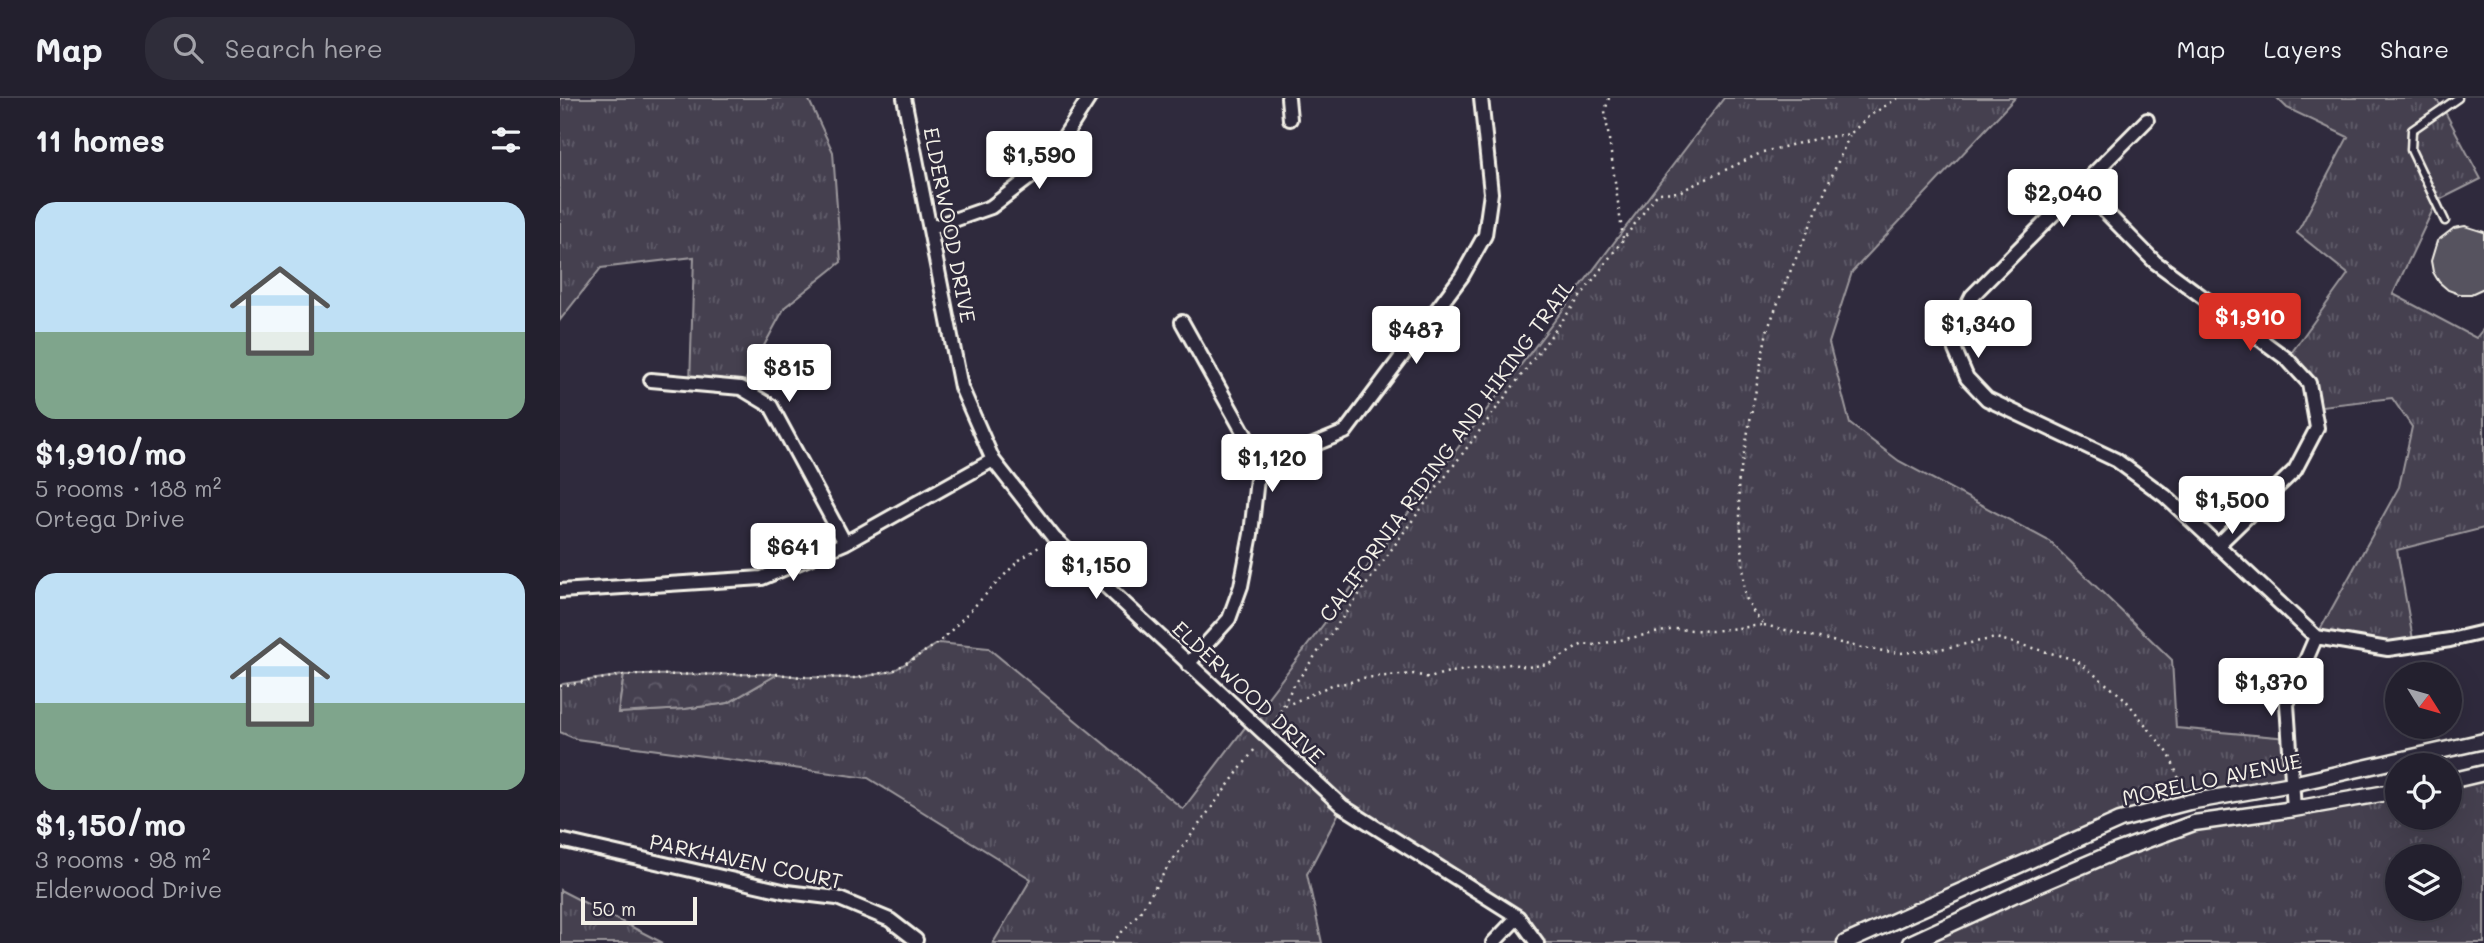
<!DOCTYPE html>
<meta charset="utf-8">
<style>
body{margin:0;font-family:Mali,sans-serif;background:#2f2d3a;color:#f1f3f6;height:100vh;display:flex;flex-direction:column;font-size:26px;white-space:nowrap}
*{box-sizing:border-box;margin:0}
p{font-size:23px;color:#a3a3aa}
.icon{flex:none;width:38px;height:38px;fill:none;stroke:currentColor;stroke-width:2;stroke-linecap:round;stroke-linejoin:round}
.map{position:relative;flex:1;overflow:hidden}
.drawer{display:flex;flex-direction:column;background:#23202e;width:560px}
.drawer>*{flex:none}
.needle{width:46px;rotate:127deg}
.fabs{position:absolute;left:1825px;top:564px;display:grid;gap:14px}
.fabs a{display:grid;place-items:center;width:77px;height:77px;border-radius:50%;background:#23202e;box-shadow:0 7px 28px #0002,0 0 0 2px #403e4a;font-size:35px}
.scale{position:absolute;left:21px;bottom:18px;width:116px;box-sizing:border-box;padding-left:7px;border:4px solid #f4f1e8;border-top:0;font-size:19px;line-height:24px;white-space:nowrap;color:#f4f1e8;-webkit-text-stroke:5px #2f2a3d;paint-order:stroke}
.price{position:absolute;translate:-50% -60px;padding:0 16px;border-radius:7px;background:#fff;color:#222;font-size:23px;line-height:46px;filter:drop-shadow(0 2px 4px #0008)}
.price::after{content:'';position:absolute;left:50%;top:42px;width:21px;height:16px;margin-left:-10px;background:inherit;clip-path:polygon(0 0,100% 0,50% 100%)}
.price.current{background:#d93025;color:#fff}
ul{padding:0;list-style:none}
li{display:grid;align-content:center;gap:14px;height:371px;padding:0 35px}
li span{display:grid;place-items:center;height:217px;border-radius:21px;color:#555}
li>.icon{margin-inline-start:auto}
span .icon{width:126px;height:126px;fill:#fffc;stroke-width:1}
li b{font-size:30px}
h2{display:flex;justify-content:space-between;align-items:center;height:84px;padding:0 35px;font-size:30px}
header{display:flex;align-items:center;gap:42px;box-sizing:border-box;height:98px;padding:0 35px;background:#23202e;border-bottom:2px solid #403e4a}
header strong{font-size:33px}
nav{display:flex;gap:38px;margin-inline-start:auto;font-size:24px}
.search{width:490px;height:63px;background:#2f2d3a;display:flex;align-items:center;gap:18px;box-sizing:border-box;padding:0 24px;border-radius:28px;color:#a3a3aa;font-size:26px}
main{display:flex;flex:1;min-height:0}
.map>svg:first-child{display:block}
.grass{fill:url(#grass-tufts);stroke:#9c989c;stroke-width:2;fill-rule:evenodd}
.forest{fill:url(#forest-crowns);stroke:#9c989c;stroke-width:2}
.building{fill:#56525f;stroke:#f4f1e8;stroke-width:2}
.lines{fill:none;stroke-linecap:round;stroke-linejoin:round}
.service-casing{stroke:#f4f1e8;stroke-width:11}
.minor-casing{stroke:#f4f1e8;stroke-width:18}
.tertiary-casing{stroke:#f4f1e8;stroke-width:19}
.path{stroke:#f4f1e8;stroke-width:2.5;stroke-dasharray:2 5;stroke-linecap:butt}
.service{stroke:#2f2a3d;stroke-width:6}
.minor{stroke:#2f2a3d;stroke-width:12}
.tertiary{stroke:#2f2a3d;stroke-width:14}
.labels{text-anchor:middle;stroke-width:5;stroke-linejoin:round;paint-order:stroke}
.street-label{font-size:21px;fill:#f4f1e8;stroke:#2f2a3d}
</style>
<header>
<strong>Map</strong>
<div class="search"><svg class="icon" aria-label="search" viewBox="0 0 24 24"><circle cx="10" cy="10" r="6"/><path d="M15 15l6 6"/></svg>Search here</div>
<nav><a>Map</a><a>Layers</a><a>Share</a></nav>
</header>
<main>
<section class="drawer">
<h2>11 homes<svg class="icon" aria-label="filters" viewBox="0 0 24 24"><path d="M4 7h16M4 17h16"/><circle cx="9" cy="7" r="2"/><circle cx="15" cy="17" r="2"/></svg></h2>
<ul>
<li><span style="background:linear-gradient(#bfe0f5 60%,#7fa58c 0)"><svg class="icon" aria-label="home" viewBox="0 0 24 24"><path d="M3 11l9-7 9 7M6 9v11h12V9"/></svg></span><div><b>$1,910/mo</b><p>5 rooms · 188 m²</p><p>Ortega Drive</p></div></li>
<li><span style="background:linear-gradient(#bfe0f5 60%,#7fa58c 0)"><svg class="icon" aria-label="home" viewBox="0 0 24 24"><path d="M3 11l9-7 9 7M6 9v11h12V9"/></svg></span><div><b>$1,150/mo</b><p>3 rooms · 98 m²</p><p>Elderwood Drive</p></div></li>
</ul>
</section>
<div class="map">
<svg width="1924" height="845" viewBox="0 0 1924 845">
<defs>
<pattern id="grass-tufts" width="24" height="20" patternUnits="userSpaceOnUse" patternTransform="scale(1.75)"><rect width="24" height="20" fill="#454050"/><path d="M3 7l-1-3M5 7V3M7 7l1-3M15 17l-1-3M17 17v-4M19 17l1-3" fill="none" stroke="#605c69"/></pattern>
<pattern id="forest-crowns" width="20" height="18" patternUnits="userSpaceOnUse" patternTransform="scale(1.75)"><rect width="20" height="18" fill="#454050"/><path d="M2 6a3 3 0 1 1 6 0M12 15a3 3 0 1 1 6 0" fill="none" stroke="#605c69"/></pattern>
</defs>
<rect width="100%" height="100%" fill="#2f2a3d"/>
<filter id="ink" filterUnits="userSpaceOnUse"><feTurbulence type="fractalNoise" baseFrequency=".0143" numOctaves="2"/><feDisplacementMap in="SourceGraphic" scale="14" xChannelSelector="R" yChannelSelector="G"/><feConvolveMatrix kernelMatrix="1 2 1 2 8 2 1 2 1" color-interpolation-filters="sRGB"/></filter>
<g filter="url(#ink)">
<path class="grass" d="M0,0H248L273,54L281,164L225,209L181,290L130,286L134,159L41,170L0,222Z
M1164,0H1455L1292,174L1269,245L1290,326L1339,363L1489,443L1612,562L1616,630L1728,640L1729,686L1560,722L1285,845H977L958,819L782,709L747,776L762,845H433L471,781L308,680L16,641L0,634V588L3,586L64,577L58,615L124,611L168,605L218,576L241,579L297,580L333,573L379,545L428,550L623,711Z
M1717,0H1875L1883,10L1921,81L1877,103L1833,196L1916,240L1924,230V430L1837,452L1854,547L1756,539L1839,389L1852,329L1832,300L1753,309L1749,285L1727,261L1788,176L1737,135L1788,39L1727,10Z
M1924,675V845H1350L1634,725L1837,693L1838,719H1890V683ZM1838,758H1890V810H1838Z
M0,792L103,845H0Z"/>
<path class="forest" d="M218,576L168,605L124,611L58,615L64,577Z"/>
<path class="building" d="M1905,128L1924,134V190L1911,196H1899L1888,192L1879,184L1873,174L1871,163L1877,143L1894,130Z"/>
<g class="lines">
<defs>
<path id="service" d="M1885,123L1851,52L1852,32L1898,0"/>
<path id="minor" d="M344,0L401,289L433,362L494,440L782,708L958,819L977,845
M728,0L730,21
M1587,22L1412,198L1398,226L1395,252L1407,280L1427,301L1556,362L1605,398L1756,539L1828,551L1890,542L1924,534
M1522,90L1595,164L1727,261L1749,285L1757,330L1735,372L1658,447
M371,130L431,109L486,67L529,0
M622,224L699,362L691,436L681,488L669,521L628,566
M91,282L181,290L211,308L285,445
M699,362L746,350L785,334L902,178L925,137L931,95L921,0
M0,493L202,480L285,445L433,362
M1734,711L1727,606L1756,539
M0,742L227,794L277,800L330,822L356,842
M933,845L958,819"/>
<path id="tertiary" d="M1890,683L1924,675
M1285,845L1560,722L1629,704L1732,686L1924,643
M1350,845L1456,796L1557,753L1634,725L1734,711L1838,693"/>
</defs>
<use href="#service" class="service-casing"/>
<use href="#minor" class="minor-casing"/>
<use href="#tertiary" class="tertiary-casing"/>
<path class="path" d="M1049,0L1045,13L1063,140
M1204,527L1302,550L1340,555L1375,552L1436,540L1516,562L1564,600L1609,656L1623,691
M0,588L64,577L218,576L241,579L297,580L333,573L379,545L458,463L482,447
M725,608L774,586L788,585L801,580L854,576L870,580L884,575L951,566L968,569L989,566L1023,546L1035,547L1115,531L1152,533L1204,527L1194,515L1185,498L1178,386L1207,233L1227,181L1290,36
M714,626L732,590L849,427L1098,95L1119,94L1203,54L1260,40L1290,36L1309,18L1338,0
M552,845L580,814L607,770L697,648"/>
<use href="#service" class="service"/>
<use href="#minor" class="minor"/>
<use href="#tertiary" class="tertiary"/>
</g>
</g>
<g class="labels">
<g class="street-label">
<text transform="translate(389 127) rotate(79)" y="7">ELDERWOOD DRIVE</text>
<text transform="translate(887 353) rotate(-54)" y="7">CALIFORNIA RIDING AND HIKING TRAIL</text>
<text transform="translate(688 595) rotate(43)" y="7">ELDERWOOD DRIVE</text>
<text transform="translate(1652 682) rotate(-12)" y="7">MORELLO AVENUE</text>
<text transform="translate(186 764) rotate(12)" y="7">PARKHAVEN COURT</text>
</g>
</g>
</svg>
<div class="fabs">
<a><svg class="needle" viewBox="-14 -14 28 28"><path d="M0-13l5 13h-10z" fill="#e53935"/><path d="M0 13l5-13h-10z" fill="#a3a3aa"/></svg></a>
<a><svg class="icon" aria-label="locate" viewBox="0 0 24 24"><circle cx="12" cy="12" r="6"/><path d="M12 2v4M12 18v4M2 12h4M18 12h4"/></svg></a>
<a><svg class="icon" aria-label="layers" viewBox="0 0 24 24"><path d="M12 4l9 5-9 5-9-5zM3 14l9 5 9-5"/></svg></a>
</div>
<div class="scale">50 m</div>
<b class="price" style="left:479px;top:93px">$1,590</b>
<b class="price" style="left:1503px;top:131px">$2,040</b>
<b class="price current" style="left:1690px;top:255px">$1,910</b>
<b class="price" style="left:1418px;top:262px">$1,340</b>
<b class="price" style="left:856px;top:268px">$487</b>
<b class="price" style="left:229px;top:306px">$815</b>
<b class="price" style="left:712px;top:396px">$1,120</b>
<b class="price" style="left:1672px;top:438px">$1,500</b>
<b class="price" style="left:233px;top:485px">$641</b>
<b class="price" style="left:536px;top:503px">$1,150</b>
<b class="price" style="left:1711px;top:620px">$1,370</b>
</div>
</main>
